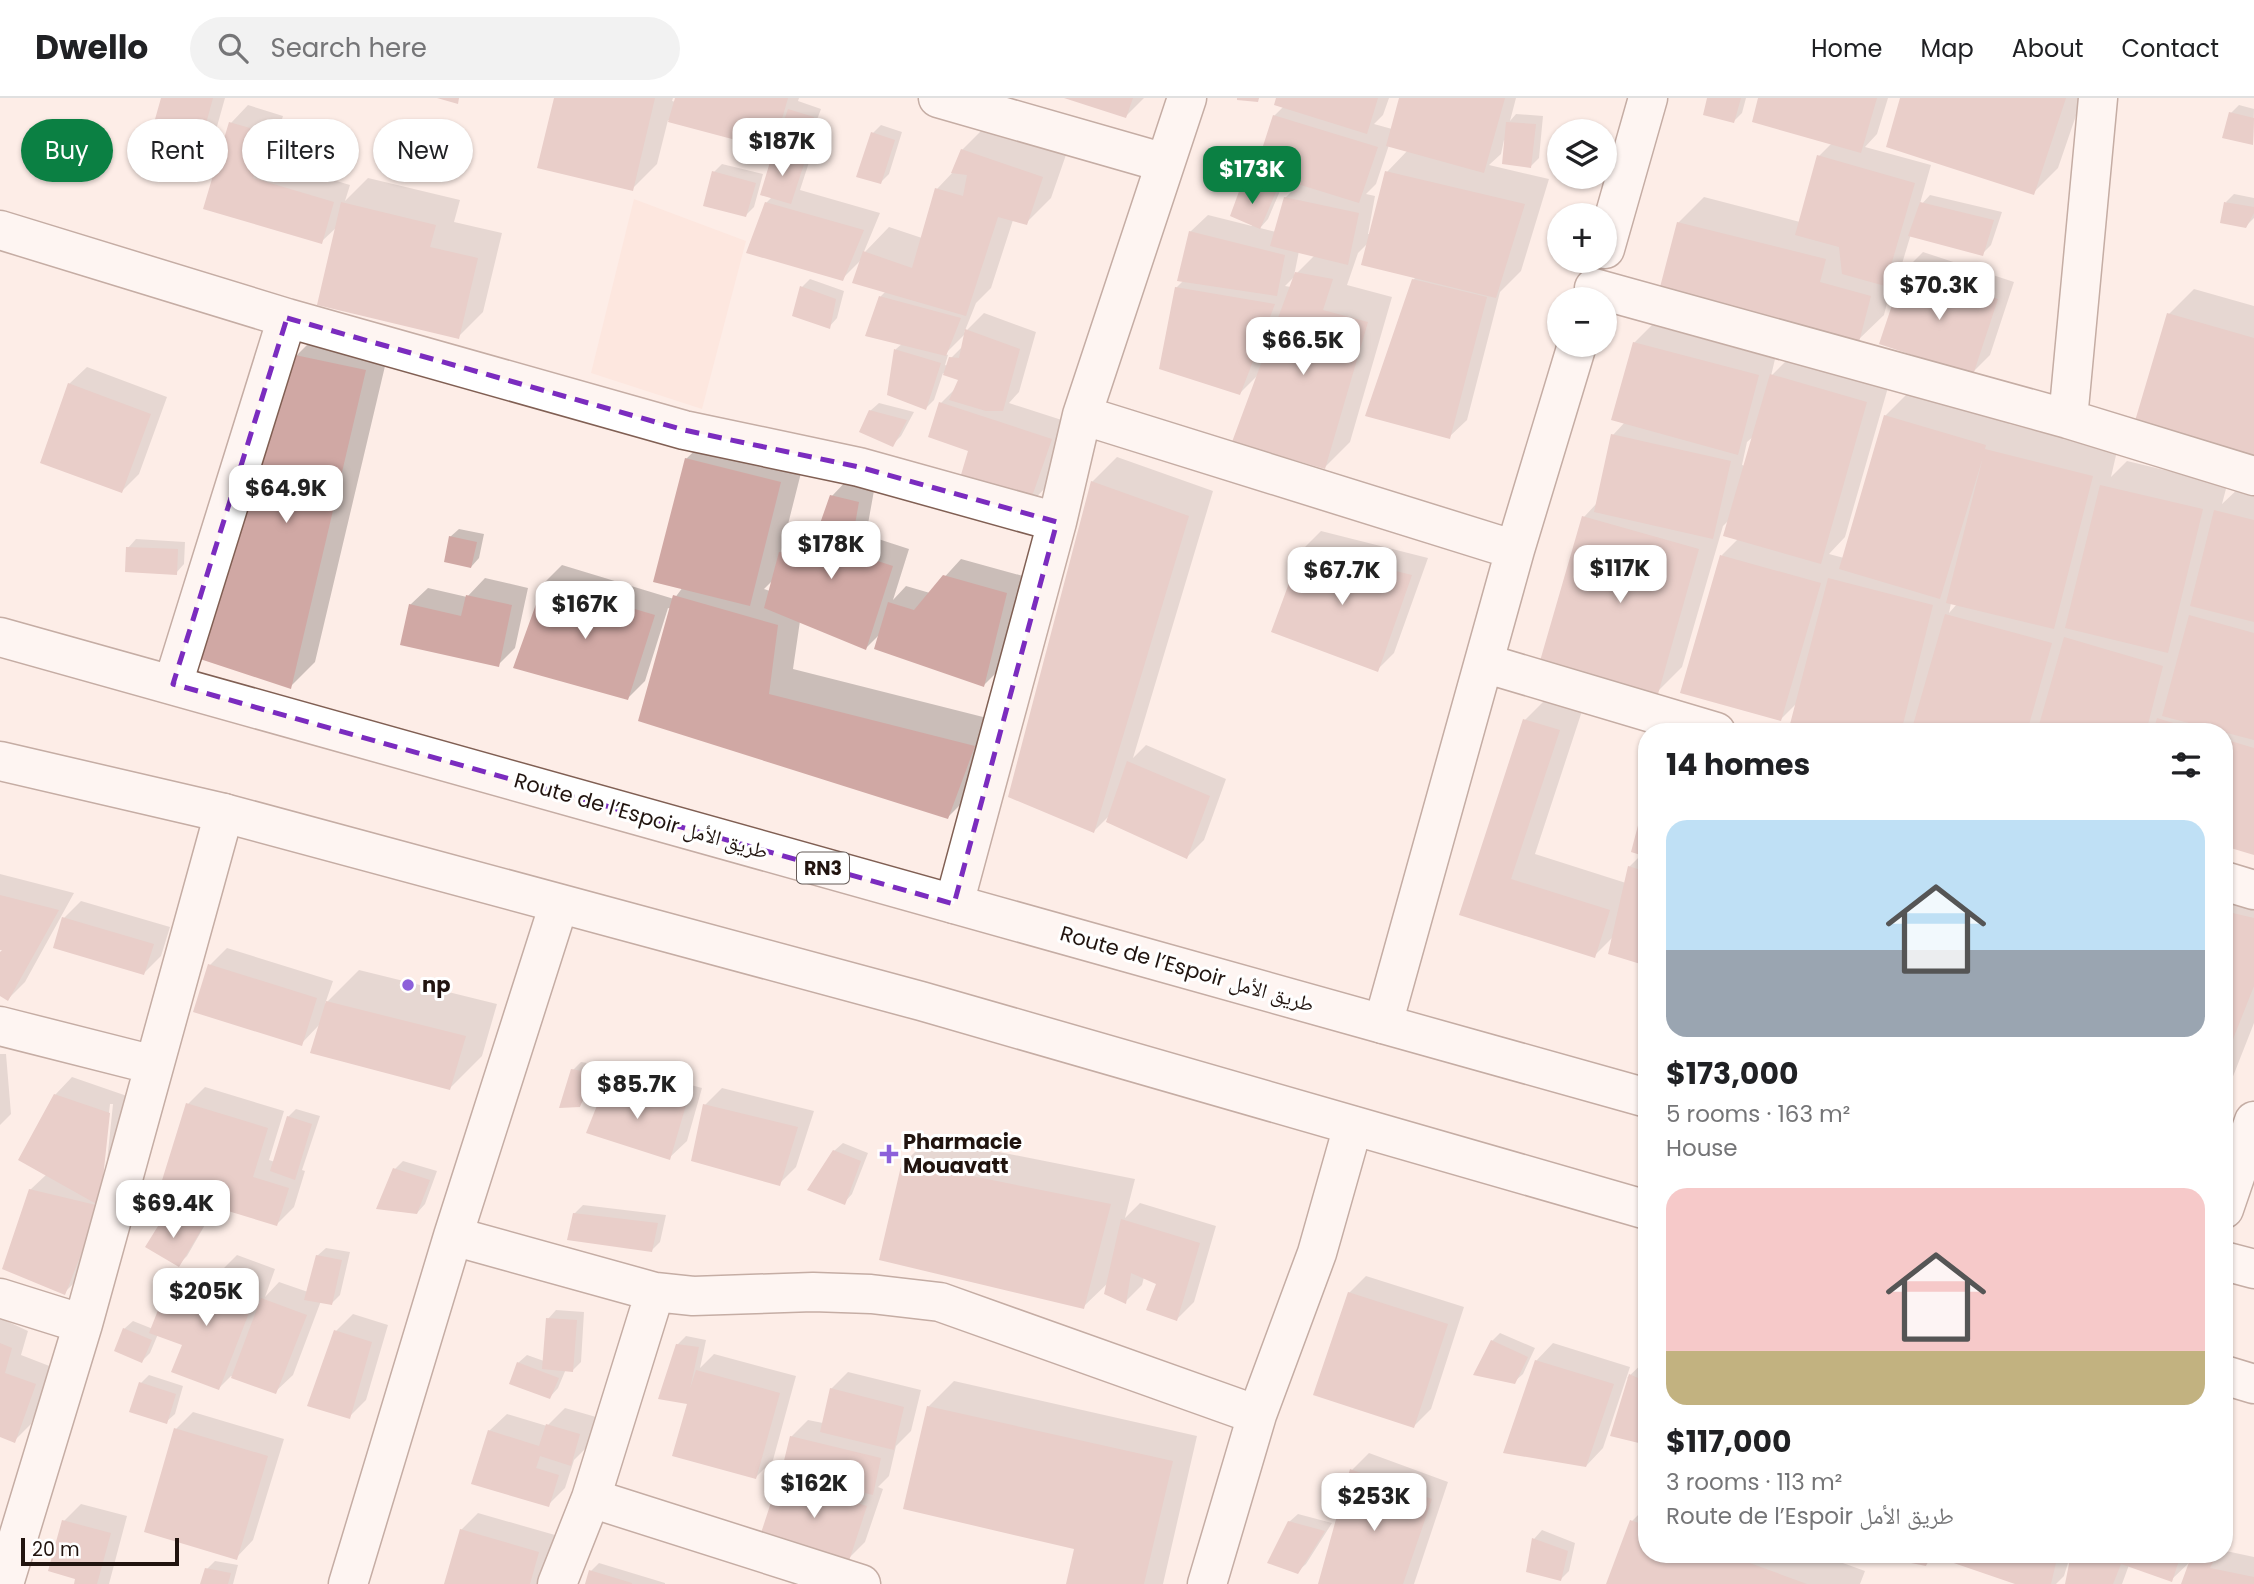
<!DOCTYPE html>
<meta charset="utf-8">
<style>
body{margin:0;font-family:Poppins,"Noto Naskh Arabic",sans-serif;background:#f2f2f2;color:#202124;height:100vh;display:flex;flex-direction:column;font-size:26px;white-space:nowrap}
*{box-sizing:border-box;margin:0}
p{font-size:23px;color:#757577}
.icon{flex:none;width:38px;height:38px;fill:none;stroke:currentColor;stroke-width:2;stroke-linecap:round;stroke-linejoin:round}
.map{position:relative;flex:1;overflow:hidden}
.side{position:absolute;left:1638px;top:625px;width:595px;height:840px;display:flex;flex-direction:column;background:#fff;border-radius:28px;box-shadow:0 2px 5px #0004}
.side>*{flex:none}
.hud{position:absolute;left:21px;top:21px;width:665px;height:63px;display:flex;gap:14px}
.buttons{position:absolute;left:1547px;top:21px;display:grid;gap:14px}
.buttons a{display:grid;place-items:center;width:70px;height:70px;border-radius:50%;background:#fff;box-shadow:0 2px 5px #0004;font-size:35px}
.scale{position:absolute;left:21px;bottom:18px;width:158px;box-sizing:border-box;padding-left:7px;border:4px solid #21140f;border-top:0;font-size:19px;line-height:24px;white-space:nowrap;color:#21140f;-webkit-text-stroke:5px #fff;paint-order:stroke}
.price{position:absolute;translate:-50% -60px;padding:0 16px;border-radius:14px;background:#fff;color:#222;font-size:23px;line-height:46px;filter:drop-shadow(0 2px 4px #0008)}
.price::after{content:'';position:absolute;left:50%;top:42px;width:21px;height:16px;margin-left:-10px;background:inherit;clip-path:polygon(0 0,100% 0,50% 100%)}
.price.selected{background:#0b8043;color:#fff}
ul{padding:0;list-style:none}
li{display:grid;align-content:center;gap:14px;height:371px;padding:0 28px}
li span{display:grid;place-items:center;height:217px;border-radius:21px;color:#555}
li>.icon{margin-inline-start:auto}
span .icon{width:126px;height:126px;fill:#fffc;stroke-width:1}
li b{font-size:30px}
h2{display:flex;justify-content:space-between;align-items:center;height:84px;padding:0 28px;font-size:30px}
.tag{padding:0 24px;border-radius:32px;background:#fff;box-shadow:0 2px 5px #0004;font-size:24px;line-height:63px}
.tag.selected{background:#0b8043;color:#fff}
header{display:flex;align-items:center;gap:42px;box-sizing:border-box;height:98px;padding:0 35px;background:#fff;border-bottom:2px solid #e0e0e0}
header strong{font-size:33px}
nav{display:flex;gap:38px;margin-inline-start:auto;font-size:24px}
.search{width:490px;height:63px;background:#f2f2f2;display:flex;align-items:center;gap:18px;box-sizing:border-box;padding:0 24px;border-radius:38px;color:#757577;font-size:26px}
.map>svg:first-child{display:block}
.built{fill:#fce0d5}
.shadow{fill:#0003;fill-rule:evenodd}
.building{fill:#d0a8a4}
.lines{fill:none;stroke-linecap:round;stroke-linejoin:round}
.minor-casing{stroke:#805f53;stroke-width:41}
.trunk-casing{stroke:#805f53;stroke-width:41}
.minor{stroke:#fff;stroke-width:38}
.trunk{stroke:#fff;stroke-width:38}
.marked{fill:none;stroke:#7b2cbf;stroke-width:5;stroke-dasharray:14 9;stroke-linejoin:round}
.poi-dot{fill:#8c60da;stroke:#fff;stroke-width:2.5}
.labels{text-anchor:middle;stroke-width:6;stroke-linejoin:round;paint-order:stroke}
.shield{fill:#fff;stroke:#645a57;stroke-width:2}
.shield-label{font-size:19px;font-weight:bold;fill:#21140f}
.street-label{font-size:21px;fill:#21140f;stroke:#fff}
.poi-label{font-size:21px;font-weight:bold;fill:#21140f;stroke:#fff;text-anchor:start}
</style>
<header>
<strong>Dwello</strong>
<div class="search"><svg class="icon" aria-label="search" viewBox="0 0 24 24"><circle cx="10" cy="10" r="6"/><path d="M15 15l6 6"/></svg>Search here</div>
<nav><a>Home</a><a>Map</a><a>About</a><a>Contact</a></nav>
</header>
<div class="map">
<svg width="2254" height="1486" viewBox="0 0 2254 1486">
<rect width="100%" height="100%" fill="#fdede7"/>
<path class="built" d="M634,101L746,143L702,311L591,275Z"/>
<path class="shadow" d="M163,0H225L216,32L199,50Z
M556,0H673L672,3L676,4L677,0H799L798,3L821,11L812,35L804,43L786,37L773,50L668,22L657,66L632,91Z
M1067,0H1144L1126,18Z
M1278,0H1389L1383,17L1374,26L1392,31L1401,0H1516L1510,23L1516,16L1543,18L1539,60L1531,68L1504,42L1501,56L1489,67L1549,81L1521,173L1500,194L1467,322L1449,339L1413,182L1416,179L1368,145L1358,155L1347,187L1392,199L1350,344L1325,369L1260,275L1240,295L1176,190L1184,182L1190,134L1208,117L1252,128L1243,89L1251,80L1283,86L1268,121L1260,130L1276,134L1285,100L1300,85L1274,18L1284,8ZM1389,47L1408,52L1387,74L1371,136H1368L1375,98L1366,96L1376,86ZM1299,153L1315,157L1294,178ZM1296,177L1291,189L1285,188Z
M1709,0H1746L1742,15L1734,23Z
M1760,0H1888L1877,36L1865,49L1931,67L1919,109L1930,97L2002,114L1991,147L1982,156L1911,136L1901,169L1894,177L1884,217L1858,242L1678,125L1704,99L1800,124L1819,58L1832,45Z
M1902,0H2082L2058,70L2033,95Z
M248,7L283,18L269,63L276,65L283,38L292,29L306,33L297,66L293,70L350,87L345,103L368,80L460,102L454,124L502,135L483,214L458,239L338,128L321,144L206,110L231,25Z
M2239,7L2254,11L2253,45L2231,15Z
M988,26L1067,54L1051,100L1026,125L1013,122L991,190L976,205L964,235L984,215L1036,234L1019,294L1009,305L1068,324L1045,390L1028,408L971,352L941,305L957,289L961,281L943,275L934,302L926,310L889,296L896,251L903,245L868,236L881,198L886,193L862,161L842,181L766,105L772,99L775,55L783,47L812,55L800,92L880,115L863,156L889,129L922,140L937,91L953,74L962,52ZM966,235L964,247L951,260L948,268L945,267L948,257L945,256Z
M881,27L902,34L889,76L881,84L873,35Z
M722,66L763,76L754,109L746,117L714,74Z
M2234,96L2254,100V120L2246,128L2226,104Z
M1923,154L2014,184L1990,257L1972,275L1905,172Z
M810,181L844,193L837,220L829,229L802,189Z
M2194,191L2254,208V356L2169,216Z
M1652,227L1775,261L1771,278L1797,252L1891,279L1845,439L1829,456L1844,460L1885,318L1911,292L2010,322L2009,326L2117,353L2111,379L2127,363L2227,387L2222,406L2241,388L2254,391V755L2224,746V634H1809L1798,604L1780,622L1722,457L1738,441L1729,422L1723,428L1682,569L1657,594L1584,419L1597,405L1613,337L1625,324L1634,245ZM1754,338L1745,368L1742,367L1747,344ZM1951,505L1957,506L1949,515Z
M322,232L390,247L315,564L290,589L296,258Z
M87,269L167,299L139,376L122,393L69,286Z
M879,305L914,314L901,338L892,347L870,313Z
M712,336L805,359L781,454L798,438L817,439L832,398L849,380L875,387L866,437L909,451L893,502L906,488L930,495L961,461L1023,478L1001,570L984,587L881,535L866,550L800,523L793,571L999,623L973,694L948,719L640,622L671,511L668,510L645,583L628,600L545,484L562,467L674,501L683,489L686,361ZM773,482L770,493L764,491Z
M1117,359L1213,393L1133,660L1146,647L1226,681L1204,742L1187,759L1112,715L1094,733L1092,384Z
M459,431L484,436L479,460L471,469L450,439Z
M1321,433L1428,460L1394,555L1377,572L1303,451Z
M136,441L185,444L184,466L176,475L128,450Z
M485,480L528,490L515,550L498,567L410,507L428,490L467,499Z
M1550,597L1584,607L1535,756L1626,785L1629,769L1642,756L1647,700V867L1614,838L1594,858L1461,816L1525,622Z
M0,776L74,795L25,884L8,901L0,896V856L5,851L0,850Z
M2224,782L2254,790V925L2232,981L2224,989Z
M81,803L170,829L161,858L144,875L64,820Z
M227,850L333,883L325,906L359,872L497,906L482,958L450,990L320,926L301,946L210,867Z
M0,956H6L11,1016L0,1027Z
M581,964L600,967L588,998L579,1007L573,972Z
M625,969L702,990L687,1043L669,1060L607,986Z
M72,979L127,998L81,1178L64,1195L30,1092L47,1076L55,997ZM110,1006H113L105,1083H101Z
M205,989L284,1013L269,1062L275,1064L288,1019L296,1011L320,1018L302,1072L305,1073L294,1109L277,1126L188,1006Z
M722,990L814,1013L796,1069L779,1086L705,1007Z
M929,1040L1135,1081L1125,1120L1140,1105L1216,1128L1194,1204L1177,1221L1158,1185L1144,1179L1142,1187L1125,1204L1109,1184L1083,1209L904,1065Z
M843,1045L868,1055L852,1096L844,1105L834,1053Z
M403,1063L437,1073L425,1106L417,1115L395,1071Z
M583,1107L666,1117L660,1144L652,1152L574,1116Z
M173,1112L209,1120L187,1158L179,1166L164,1121Z
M326,1150L350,1154L340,1197L332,1205L321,1203L293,1277L275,1294L231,1278L219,1290L184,1246L158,1236L150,1255L142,1263L124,1231L133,1223L153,1231L168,1193L185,1176L215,1187L220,1174L237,1157L275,1171L265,1199L279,1184L308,1194L317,1158Z
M1366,1178L1464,1209L1431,1311L1414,1328L1349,1195Z
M556,1212L584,1214L581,1264L573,1272L566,1271L558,1290L550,1299L518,1265L527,1257L544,1263L548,1221Z
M353,1216L388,1227L366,1302L349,1319L336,1233Z
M0,1220L28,1233L21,1257L52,1269L31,1326L14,1343L0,1338Z
M1500,1235L1535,1250L1523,1276L1514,1284L1492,1243Z
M686,1238L706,1242L700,1270L714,1256L796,1278L773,1362L756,1379L689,1305L677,1247Z
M1553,1245L1630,1269L1603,1350L1586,1368L1536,1263Z
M1647,1261V1345L1629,1281L1627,1280Z
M848,1274L921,1292L911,1333L896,1348L889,1378L878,1389L883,1391L865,1444L848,1461L780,1381L786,1375L791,1339L808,1322L823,1325L831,1291Z
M149,1277L183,1288L175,1316L166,1324L141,1285Z
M954,1283L1197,1338L1163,1486H1068L1076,1450L928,1309Z
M565,1310L596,1319L588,1348L574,1362L565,1390L548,1407L489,1333L507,1316L547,1328Z
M193,1314L284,1341L253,1442L236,1460L176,1331Z
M1369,1355L1448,1384L1414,1486H1322L1352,1372Z
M81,1406L127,1418L109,1486H76L78,1479L64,1423Z
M1647,1408V1456H1818L1865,1473L1860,1486H1608L1632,1423Z
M478,1415L555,1437L542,1486H446L461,1432Z
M1298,1416L1332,1425L1306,1466L1297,1474L1289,1424Z
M1542,1432L1575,1445L1569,1473L1561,1481L1534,1441Z
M2224,1435L2233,1437L2226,1453L2254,1459V1486H2183L2192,1462L2171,1482L2129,1467L2122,1486H2066L2071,1466L2068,1465L2064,1478L2056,1486H2021L1945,1456H2224Z
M1868,1456H1936L1926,1467Z
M215,1463L238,1467L233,1486H202L207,1471Z
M599,1465L665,1485V1486H587L591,1473Z"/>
<path class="building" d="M161,0H213L199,51L150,39Z
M437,0H459L458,6Z
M554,0H655L633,93L537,70Z
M675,0H788L773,52L668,24Z
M1064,0H1133L1126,20Z
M1237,0H1259L1258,4L1237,2Z
M1276,0H1378L1367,36L1274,7Z
M1399,0H1505L1484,75L1386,48Z
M1707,0H1741L1734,25L1703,17Z
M1758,0H1877L1861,55L1752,24Z
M1900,0H2066L2034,97L1886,49Z
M788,11L814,19L805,45L779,37Z
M2229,14L2254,20L2253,47L2222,40Z
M1273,17L1378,49L1359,105L1255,73Z
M229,24L267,35L253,80L334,104L322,146L203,111Z
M1506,24L1536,26L1531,70L1502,66Z
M871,34L895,42L881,86L856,79Z
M282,37L299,41L289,76L272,71Z
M961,51L1043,79L1027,127L998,119L966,218L852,185L863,153L912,170L935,90L963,98L967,77L951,75Z
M773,54L805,63L791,106L760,97Z
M1817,57L1915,85L1885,188L1842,176L1839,149L1795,137Z
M712,73L756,85L746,119L703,108Z
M1385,73L1525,106L1496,200L1361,167Z
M1241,88L1276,94L1260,131L1230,118Z
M1284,99L1359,115L1348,167L1270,148Z
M341,104L436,127L430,149L478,160L459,241L317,207Z
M765,104L864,132L843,183L746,155Z
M1920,104L1994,122L1983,158L1908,138Z
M2224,104L2254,109V115L2246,130L2220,125Z
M1677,124L1826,161L1820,184L1871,198L1859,244L1659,193Z
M1189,133L1285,157L1277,198L1177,183Z
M1904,171L1998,201L1973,277L1879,246Z
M1295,174L1333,181L1323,212L1368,224L1325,371L1232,344Z
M1412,181L1487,199L1450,341L1365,318Z
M800,188L836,201L830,231L792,218Z
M1175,189L1275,206L1240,297L1159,271Z
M879,198L961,220L946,258L865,238Z
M2167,215L2254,240V358L2135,323Z
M965,231L1020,251L1003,313H986L949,302L958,282L943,277L949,259L959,260Z
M1633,244L1759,277L1738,357L1611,322Z
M894,251L941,265L926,312L887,297Z
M295,257L366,272L291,591L200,561Z
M1770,276L1867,304L1821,466L1723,438Z
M68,285L151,316L122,395L40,365Z
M939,304L1052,341L1028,410L958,387L968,353L928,339Z
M869,312L907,322L893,349L859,334Z
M1884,317L1986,347L1985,351L2093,378L2054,531L1946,505L1983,359L1940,501L1839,471Z
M1611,336L1731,363L1713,441L1594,414Z
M685,360L781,384L750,508L653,484Z
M1091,383L1189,418L1094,735L1008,699Z
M2100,387L2203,411L2168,555L2065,530Z
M830,397L859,404L850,454L893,468L866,552L764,510L779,454L809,457Z
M2214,412L2254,422V524L2190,508Z
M1582,418L1699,451L1658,596L1540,563Z
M449,438L477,444L471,470L444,464Z
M126,449L178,451L177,477L125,474Z
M1302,450L1412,477L1378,574L1271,534Z
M1720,457L1821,485L1781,623L1680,595Z
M943,477L1007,495L984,589L874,551L888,504L914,512Z
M1828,480L1933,507L1901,634H1801L1789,630Z
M544,484L655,517L628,602L513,570Z
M466,497L512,507L499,569L400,547L409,506L461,518Z
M673,497L778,527L769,596L975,648L948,721L638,623Z
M1945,516L2052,545L2027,634H1911Z
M2189,517L2254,535V642L2162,618Z
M2064,539L2163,568L2146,634H2037Z
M2157,620L2199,633V634H2153Z
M1523,621L1560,632L1511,781L1610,812L1595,860L1459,817Z
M2224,641L2254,650V757L2224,748Z
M1127,663L1210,698L1187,761L1106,724Z
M1646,697H1647V759L1631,754Z
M1628,768L1647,774V868L1608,856Z
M0,797L59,812L8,903L0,898V854L2,852H0Z
M2224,813L2254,820V888L2224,964Z
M62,819L154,846L144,877L53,850Z
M208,866L317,900L302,948L193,914Z
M326,903L466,938L450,992L310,955Z
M571,971L593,975L580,1009L559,1010Z
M606,985L686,1007L670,1062L586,1035Z
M54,996L110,1015L100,1108L65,1197L2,1171L29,1091L100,1108L18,1062Z
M186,1005L268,1030L253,1079L289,1090L277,1128L159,1092Z
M703,1006L798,1029L780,1088L691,1063Z
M287,1018L312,1026L295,1082L270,1073Z
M833,1052L861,1063L845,1107L807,1092Z
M902,1064L1111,1106L1084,1211L879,1162Z
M393,1070L430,1082L417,1116L376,1111Z
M573,1115L658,1125L652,1154L567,1142Z
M163,1120L203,1129L179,1169L145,1149Z
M1121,1121L1200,1145L1177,1223L1146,1212L1156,1186L1131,1175L1126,1206L1104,1196Z
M316,1157L342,1162L332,1207L304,1202Z
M218,1173L259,1189L219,1292L171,1274L182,1247L149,1235L166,1192L206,1207Z
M1348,1194L1448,1226L1414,1330L1313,1297Z
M261,1200L307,1217L276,1296L231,1280Z
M546,1220L577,1222L573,1274L542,1271Z
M123,1230L152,1242L142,1265L114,1253Z
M334,1232L372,1244L350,1321L307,1308Z
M1491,1242L1528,1259L1515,1286L1473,1277Z
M0,1245L12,1250L5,1275L36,1286L15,1345L0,1339Z
M676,1246L699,1249L690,1291L696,1272L780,1295L756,1381L672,1358L687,1306L658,1301Z
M1535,1262L1614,1286L1586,1369L1503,1355Z
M517,1264L559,1280L550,1301L509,1286Z
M1629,1276L1647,1284V1347L1610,1338Z
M139,1284L176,1296L167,1326L129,1314Z
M830,1290L904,1309L894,1352L820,1334Z
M927,1308L1173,1363L1144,1486H1066L1074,1451L903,1411Z
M546,1326L580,1336L571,1368L540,1358L536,1370L559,1377L549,1409L471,1386L488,1332L539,1348Z
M174,1330L268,1358L237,1462L144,1434Z
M790,1338L881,1360L873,1397L781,1375Z
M1350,1371L1432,1401L1403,1486H1318Z
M779,1380L867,1408L849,1463L761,1435Z
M62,1422L111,1435L97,1486H74L75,1481L48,1473Z
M1630,1422L1647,1428V1456H1725L1807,1486H1606Z
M1288,1423L1325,1433L1298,1476L1267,1465Z
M460,1431L539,1454L530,1486H444Z
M1532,1440L1568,1453L1561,1483L1526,1474Z
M1866,1456H1930L1926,1468Z
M1944,1456H2058L2051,1486H2015L1942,1461Z
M2071,1456H2181L2172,1484L2121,1466L2113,1486H2065Z
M2192,1456H2217L2210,1470L2254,1479V1486H2181Z
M205,1470L231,1475L228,1486H200Z
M589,1472L632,1485V1486H585Z"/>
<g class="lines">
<defs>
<path id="minor" d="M938,0L1165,65
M0,132L287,220L684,332L859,369L1057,424
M1605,151L1648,0
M1594,190L2068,321L2254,378
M1082,317L1515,452
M2068,321L2098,0
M1484,565L1716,634
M173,586L287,220
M2224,783L2254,792
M954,806L1057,424L1082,317L1187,0
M1383,926L1515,452L1577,247
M0,928L154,967
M2224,1111L2254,1023
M453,1138L655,1194L693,1198L813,1194L871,1196L940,1204L1257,1317
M0,1200L83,1226
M591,1400L861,1486
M4,1486L83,1226L224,715
M348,1486L453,1138L559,806
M557,1486L591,1400L655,1194
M1207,1486L1257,1317L1317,1155L1353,1028"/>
<path id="trunk" d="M0,539L1647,1000
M0,663L224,715L921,903L1647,1112
M2224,1163L2254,1171
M2224,1277L2254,1286"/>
</defs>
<use href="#minor" class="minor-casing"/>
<use href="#trunk" class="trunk-casing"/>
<use href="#minor" class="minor"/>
<use href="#trunk" class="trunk"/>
</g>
<path d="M0 0H2254V1486H0ZM287,220L684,332L859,369L1057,424L954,806L173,586Z" fill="#fdede7" fill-opacity=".55" fill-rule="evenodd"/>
<path class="marked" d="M287,220L684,332L859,369L1057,424L954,806L173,586Z"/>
<g class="poi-dot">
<circle cx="408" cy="887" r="7"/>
<path d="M885.5 1045.5h7v7h7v7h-7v7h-7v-7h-7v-7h7z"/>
</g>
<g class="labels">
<rect class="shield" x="797" y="754.5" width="52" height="31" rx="5"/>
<g class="shield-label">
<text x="823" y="777">RN3</text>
</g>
<g class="street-label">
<text transform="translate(641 718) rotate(16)" y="7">Route de l’Espoir طريق الأمل</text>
<text transform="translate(1187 871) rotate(16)" y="7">Route de l’Espoir طريق الأمل</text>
</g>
<g class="poi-label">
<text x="422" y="894">np</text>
<text x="903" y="1051">Pharmacie<tspan x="903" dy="24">Mouavatt</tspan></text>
</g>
</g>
</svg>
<div class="buttons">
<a><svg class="icon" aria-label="layers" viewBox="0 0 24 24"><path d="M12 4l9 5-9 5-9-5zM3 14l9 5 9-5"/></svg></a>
<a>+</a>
<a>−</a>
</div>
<div class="scale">20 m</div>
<b class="price" style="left:782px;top:80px">$187K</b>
<b class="price selected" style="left:1252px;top:108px">$173K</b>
<b class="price" style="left:1939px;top:224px">$70.3K</b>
<b class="price" style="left:1303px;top:279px">$66.5K</b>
<b class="price" style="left:286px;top:427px">$64.9K</b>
<b class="price" style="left:831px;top:483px">$178K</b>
<b class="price" style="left:1620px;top:507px">$117K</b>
<b class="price" style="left:1342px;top:509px">$67.7K</b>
<b class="price" style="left:585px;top:543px">$167K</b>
<b class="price" style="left:637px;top:1023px">$85.7K</b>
<b class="price" style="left:173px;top:1142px">$69.4K</b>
<b class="price" style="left:206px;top:1230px">$205K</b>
<b class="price" style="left:814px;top:1422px">$162K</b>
<b class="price" style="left:1374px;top:1435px">$253K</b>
<div class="hud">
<a class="tag selected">Buy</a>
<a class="tag">Rent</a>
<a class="tag">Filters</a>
<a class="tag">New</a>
</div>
<section class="side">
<h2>14 homes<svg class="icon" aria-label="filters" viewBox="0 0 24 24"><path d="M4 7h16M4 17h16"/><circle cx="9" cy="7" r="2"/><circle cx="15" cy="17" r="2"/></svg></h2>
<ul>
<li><span style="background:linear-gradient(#bfe0f5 60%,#9aa5b1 0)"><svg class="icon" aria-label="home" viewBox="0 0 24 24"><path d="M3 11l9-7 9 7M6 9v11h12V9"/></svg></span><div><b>$173,000</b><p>5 rooms · 163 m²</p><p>House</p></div></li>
<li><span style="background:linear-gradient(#f6c9c9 75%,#c2b280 0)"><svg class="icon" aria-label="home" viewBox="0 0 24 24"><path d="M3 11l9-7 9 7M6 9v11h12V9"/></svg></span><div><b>$117,000</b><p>3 rooms · 113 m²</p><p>Route de l’Espoir طريق الأمل</p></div></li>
</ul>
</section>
</div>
